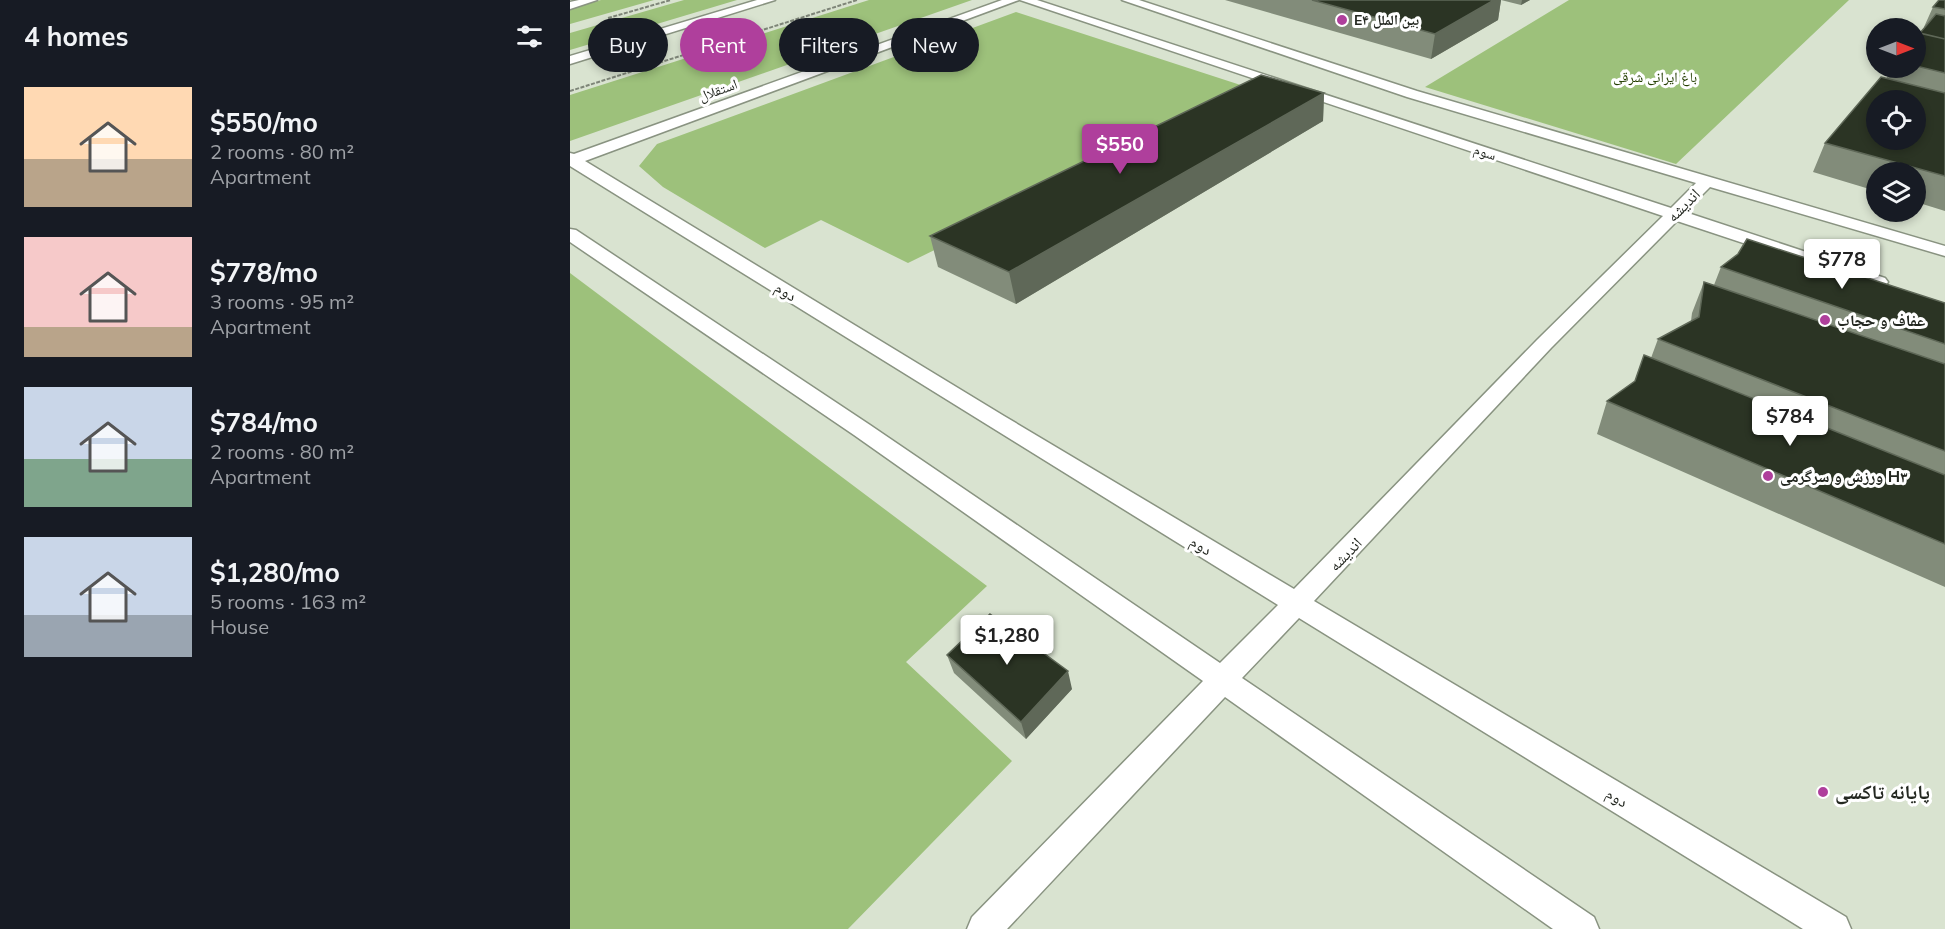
<!DOCTYPE html>
<meta charset="utf-8">
<style>
body{margin:0;font-family:Mulish,"Noto Naskh Arabic",sans-serif;background:#20242c;color:#f1f3f6;height:100vh;display:flex;flex-direction:column;font-size:22px;white-space:nowrap}
*{box-sizing:border-box;margin:0}
p{font-size:20px;color:#9ea1a6}
.icon{flex:none;width:33px;height:33px;fill:none;stroke:currentColor;stroke-width:2;stroke-linecap:round;stroke-linejoin:round}
.map{position:relative;flex:1;overflow:hidden}
.side{display:flex;flex-direction:column;background:#171b24;width:570px}
.side>*{flex:none}
.hud{position:absolute;left:18px;top:18px;width:570px;height:54px;display:flex;gap:12px}
.needle{width:39px;rotate:90deg}
.fabs{position:absolute;left:1296px;top:18px;display:grid;gap:12px}
.fabs a{display:grid;place-items:center;width:60px;height:60px;border-radius:50%;background:#171b24;box-shadow:0 3px 9px #0003;font-size:30px}
.price{position:absolute;translate:-50% -51px;padding:0 14px;border-radius:6px;background:#fff;color:#222;font-size:20px;line-height:39px;filter:drop-shadow(0 2px 3px #0008)}
.price::after{content:'';position:absolute;left:50%;top:36px;width:18px;height:14px;margin-left:-9px;background:inherit;clip-path:polygon(0 0,100% 0,50% 100%)}
.price.selected{background:#af3f9c;color:#fff}
ul{padding:0;list-style:none}
li{display:flex;align-items:center;gap:18px;height:150px;padding:0 24px}
li span{display:grid;place-items:center;flex:none;width:168px;height:120px;border-radius:0px;color:#555}
li>.icon{margin-inline-start:auto}
span .icon{width:72px;height:72px;fill:#fffc;stroke-width:1}
li b{font-size:26px}
h2{display:flex;justify-content:space-between;align-items:center;height:72px;padding:0 24px;font-size:26px}
.tag{padding:0 21px;border-radius:27px;background:#171b24;box-shadow:0 3px 9px #0003;font-size:21px;line-height:54px}
.tag.selected{background:#af3f9c;color:#fff}
main{display:flex;flex:1;min-height:0}
.map>svg:first-child{display:block}
.green{fill:#9dc17b}
.lines{fill:none;stroke-linecap:round;stroke-linejoin:round}
.lane-casing{stroke:#899381;stroke-width:3}
.path{stroke:#7e8578;stroke-width:2;stroke-dasharray:4 1.5;stroke-linecap:butt}
.lane{fill:#fff;fill-rule:evenodd}
.wall{fill:#828c7a}
.shaded-wall{fill:#5f6858}
.building{fill:#2b3424;stroke:#5f6858;stroke-width:1.5;fill-rule:evenodd}
.poi-dot{fill:#af3f9c;stroke:#fff;stroke-width:2}
.labels{text-anchor:middle;stroke-width:6;stroke-linejoin:round;paint-order:stroke}
.far-poi-label{font-size:14px;font-weight:bold;fill:#232720;stroke:#fff;text-anchor:start}
.far-park-label{font-size:14px;fill:#243e00;stroke:#fff}
.far-street-label{font-size:14px;fill:#232720;stroke:#fff}
.street-label{font-size:16px;fill:#232720;stroke:#fff}
.poi-label{font-size:16px;font-weight:bold;fill:#232720;stroke:#fff;text-anchor:start}
.near-poi-label{font-size:20px;font-weight:bold;fill:#232720;stroke:#fff;text-anchor:start}
</style>
<main>
<section class="side">
<h2>4 homes<svg class="icon" aria-label="filters" viewBox="0 0 24 24"><path d="M4 7h16M4 17h16"/><circle cx="9" cy="7" r="2"/><circle cx="15" cy="17" r="2"/></svg></h2>
<ul>
<li><span style="background:linear-gradient(#ffd9b3 60%,#b9a48a 0)"><svg class="icon" aria-label="home" viewBox="0 0 24 24"><path d="M3 11l9-7 9 7M6 9v11h12V9"/></svg></span><div><b>$550/mo</b><p>2 rooms · 80 m²</p><p>Apartment</p></div></li>
<li><span style="background:linear-gradient(#f6c9c9 75%,#b9a48a 0)"><svg class="icon" aria-label="home" viewBox="0 0 24 24"><path d="M3 11l9-7 9 7M6 9v11h12V9"/></svg></span><div><b>$778/mo</b><p>3 rooms · 95 m²</p><p>Apartment</p></div></li>
<li><span style="background:linear-gradient(#c9d6e8 60%,#7fa58c 0)"><svg class="icon" aria-label="home" viewBox="0 0 24 24"><path d="M3 11l9-7 9 7M6 9v11h12V9"/></svg></span><div><b>$784/mo</b><p>2 rooms · 80 m²</p><p>Apartment</p></div></li>
<li><span style="background:linear-gradient(#c9d6e8 65%,#9aa5b1 0)"><svg class="icon" aria-label="home" viewBox="0 0 24 24"><path d="M3 11l9-7 9 7M6 9v11h12V9"/></svg></span><div><b>$1,280/mo</b><p>5 rooms · 163 m²</p><p>House</p></div></li>
</ul>
</section>
<div class="map">
<svg width="1375" height="929" viewBox="0 0 1375 929">
<rect width="100%" height="100%" fill="#d9e3d0"/>
<path class="green" d="M31,0H84L0,24V9Z
M114,0H167L0,50V33Z
M299,0H402L0,141V95Z
M999,0H1279L1106,164L855,87Z
M446,12L689,91L338,263L251,220L195,248L93,187L69,166L87,144Z
M0,273L417,586L336,662L442,761L278,929H0Z"/>
<g class="lines">
<defs>
<path id="lane" d="M9,0H27L0,9V2Z
M187,0H205L0,64V56Z
M432,0H449L15,161L434,416L724,589L967,340L1093,216L450,0H467L1101,208L1126,183L837,97L552,0H569L847,91L1375,246V256L1140,187L1115,212L1315,278L1318,282L1315,286H1303L1107,221L981,348L744,601L1276,917L1281,929H1233L729,618L672,678L1024,917L1029,929H983L655,697L437,929H397L402,917L633,681L284,435L0,242V229L6,230L300,425L650,663L708,605L0,166V153L4,154Z"/>
</defs>
<use href="#lane" class="lane-casing"/>
<path class="path" d="M38,18L101,0
M0,91L287,0"/>
<use href="#lane" class="lane"/>
</g>
<path class="wall" d="M655,0H960L951,5L931,0L928,20L861,59Z
M1375,0V211L1346,202V172H1306V191L1243,172L1255,143L1316,79L1322,68H1346V37L1350,33L1355,27H1354L1363,7Z
M754,93L753,121L446,304L368,267L360,236Z
M1151,267L1375,303V587L1027,434L1037,401L1065,381L1081,358L1088,339L1121,321L1122,313L1134,282L1144,285Z
M377,655L502,689L456,739L384,673Z"/>
<path class="shaded-wall" d="M924,0H931L928,20L861,59L865,34Z
M952,0H960L951,5Z
M754,93L753,121L446,304L439,272Z
M498,671L502,689L456,739L451,722Z"/>
<path class="building" d="M742,0H924L865,34Z
M1369,0H1375V9L1363,7Z
M1366,14L1375,16V39L1350,33Z
M1349,33L1375,39V73L1346,66V37Z
M691,75L754,93L439,272L360,236Z
M1311,77L1375,93V176L1255,143ZM1306,100H1346V140H1306Z
M1177,239L1375,303V344L1151,267L1168,254Z
M1134,282L1375,364V451L1088,339L1129,317Z
M1074,355L1375,475V544L1037,401L1065,381Z
M420,614L498,671L451,722L377,655Z"/>
<g class="poi-dot">
<circle cx="772" cy="20" r="6"/>
<circle cx="1255" cy="320" r="6"/>
<circle cx="1198" cy="476" r="6"/>
<circle cx="1253" cy="792" r="6"/>
</g>
<g class="labels">
<g class="far-poi-label">
<text x="784" y="25">E۴ بین الملل</text>
</g>
<g class="far-park-label">
<text x="1085" y="82">باغ ایرانی شرقی</text>
</g>
<g class="far-street-label">
<text transform="translate(148 90) rotate(-20)" y="5">استقلال</text>
<text transform="translate(915 152) rotate(18)" y="5">سوم</text>
</g>
<g class="street-label">
<text transform="translate(1113 205) rotate(-45)" y="6">اندیشه</text>
<text transform="translate(216 291) rotate(32)" y="6">دوم</text>
<text transform="translate(631 545) rotate(31)" y="6">دوم</text>
<text transform="translate(775 554) rotate(-46)" y="6">اندیشه</text>
<text transform="translate(1047 797) rotate(31)" y="6">دوم</text>
</g>
<g class="poi-label">
<text x="1267" y="326">عفاف و حجاب</text>
<text x="1210" y="482">ورزش و سرگرمی H۳</text>
</g>
<g class="near-poi-label">
<text x="1265" y="799">پایانه تاکسی</text>
</g>
</g>
</svg>
<div class="fabs">
<a><svg class="needle" viewBox="-14 -14 28 28"><path d="M0-13l5 13h-10z" fill="#e53935"/><path d="M0 13l5-13h-10z" fill="#9ea1a6"/></svg></a>
<a><svg class="icon" aria-label="locate" viewBox="0 0 24 24"><circle cx="12" cy="12" r="6"/><path d="M12 2v4M12 18v4M2 12h4M18 12h4"/></svg></a>
<a><svg class="icon" aria-label="layers" viewBox="0 0 24 24"><path d="M12 4l9 5-9 5-9-5zM3 14l9 5 9-5"/></svg></a>
</div>
<b class="price selected" style="left:550px;top:175px">$550</b>
<b class="price" style="left:1272px;top:290px">$778</b>
<b class="price" style="left:1220px;top:447px">$784</b>
<b class="price" style="left:437px;top:666px">$1,280</b>
<div class="hud">
<a class="tag">Buy</a>
<a class="tag selected">Rent</a>
<a class="tag">Filters</a>
<a class="tag">New</a>
</div>
</div>
</main>
